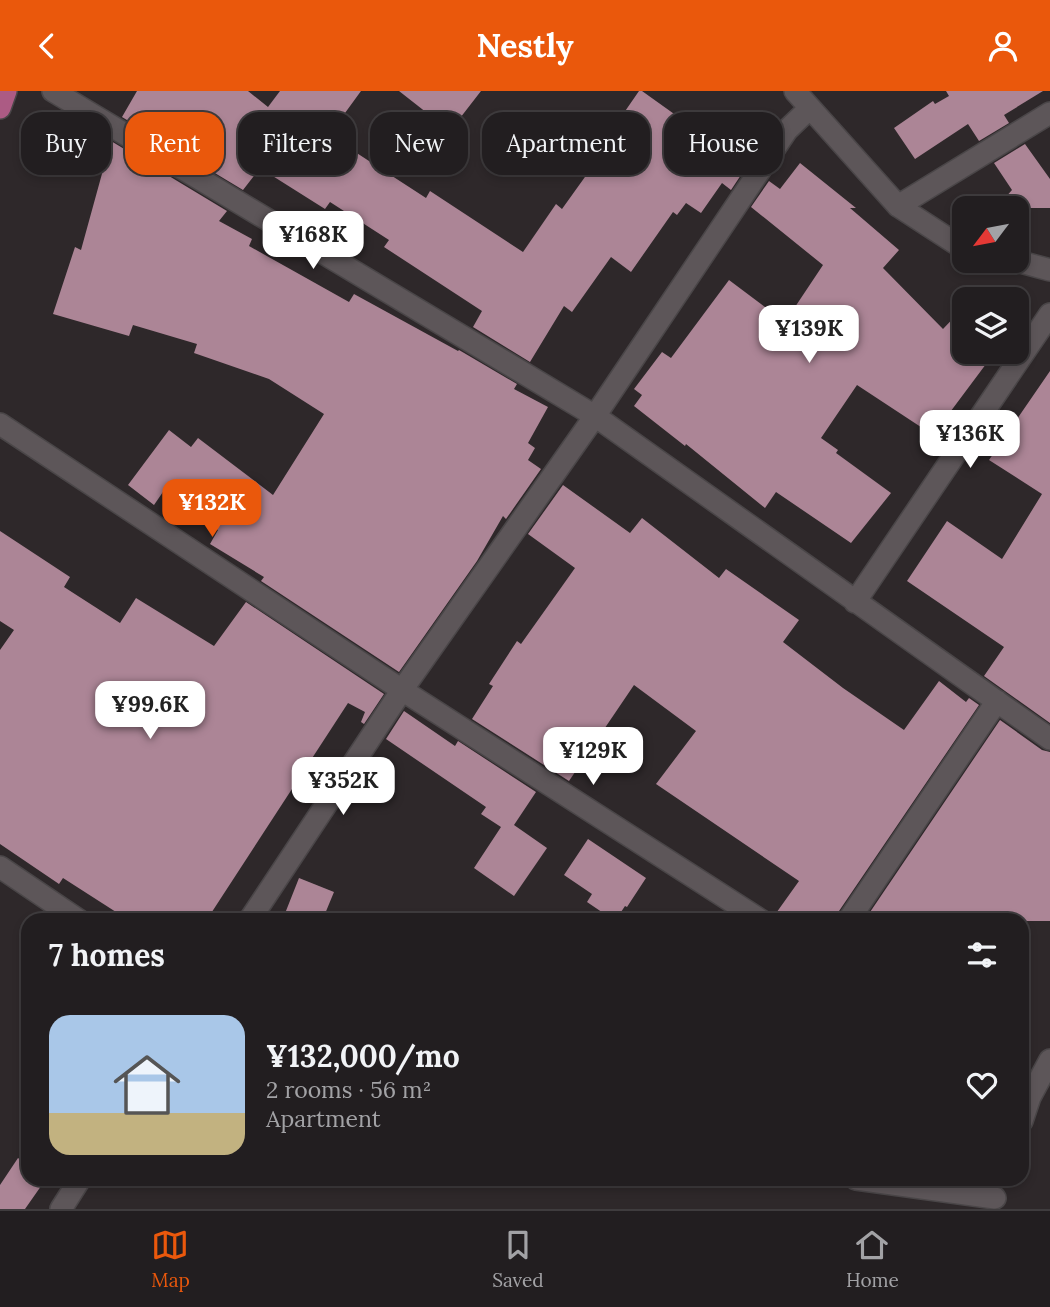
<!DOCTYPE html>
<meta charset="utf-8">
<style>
body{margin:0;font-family:Lora,serif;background:#2a2729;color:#f1f3f6;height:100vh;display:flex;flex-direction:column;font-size:26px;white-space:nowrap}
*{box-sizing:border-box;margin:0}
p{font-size:23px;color:#a2a2a5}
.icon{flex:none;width:38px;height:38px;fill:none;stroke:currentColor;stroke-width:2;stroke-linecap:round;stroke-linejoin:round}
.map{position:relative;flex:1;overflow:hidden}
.panel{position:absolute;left:21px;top:822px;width:1008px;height:273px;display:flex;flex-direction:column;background:#221e20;border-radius:21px;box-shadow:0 4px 10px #0003,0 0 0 2px #3f3c3e}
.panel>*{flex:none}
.top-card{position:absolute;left:21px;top:21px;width:1008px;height:63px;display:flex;gap:14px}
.needle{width:46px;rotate:238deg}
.buttons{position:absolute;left:952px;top:105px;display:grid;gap:14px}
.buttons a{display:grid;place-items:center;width:77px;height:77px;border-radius:14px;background:#221e20;box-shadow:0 4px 10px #0003,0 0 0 2px #3f3c3e;font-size:35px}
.price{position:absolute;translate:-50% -60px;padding:0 16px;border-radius:14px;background:#fff;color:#222;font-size:23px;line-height:46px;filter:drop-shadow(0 2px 4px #0008)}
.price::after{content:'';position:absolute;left:50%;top:42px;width:21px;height:16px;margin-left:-10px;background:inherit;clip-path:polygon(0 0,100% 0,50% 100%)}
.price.on{background:#ea580c;color:#fff}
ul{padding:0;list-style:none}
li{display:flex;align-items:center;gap:21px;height:175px;padding:0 28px}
li span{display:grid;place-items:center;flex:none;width:196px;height:140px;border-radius:21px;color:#555}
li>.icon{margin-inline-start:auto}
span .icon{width:84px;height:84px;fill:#fffc;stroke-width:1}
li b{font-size:30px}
h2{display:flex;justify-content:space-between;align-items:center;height:84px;padding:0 28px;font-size:30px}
.pill{padding:0 24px;border-radius:21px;background:#221e20;box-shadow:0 4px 10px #0003,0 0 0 2px #3f3c3e;font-size:24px;line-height:63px}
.pill.on{background:#ea580c;color:#fff}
header{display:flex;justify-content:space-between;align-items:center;height:91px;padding:0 28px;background:#ea580c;color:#fff;font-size:32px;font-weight:700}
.tabs{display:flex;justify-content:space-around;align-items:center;height:98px;border-top:2px solid #3f3c3e;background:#221e20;font-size:19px;color:#a2a2a5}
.tabs a{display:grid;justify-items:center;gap:4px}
.tabs .on{color:#ea580c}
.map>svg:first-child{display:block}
.building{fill:#ac8596}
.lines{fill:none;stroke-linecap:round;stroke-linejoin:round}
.minor-casing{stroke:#4a4648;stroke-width:24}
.major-casing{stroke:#4a4648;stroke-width:24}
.minor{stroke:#5d5659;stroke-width:21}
.major{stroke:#ac5b84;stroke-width:21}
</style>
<header><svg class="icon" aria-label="back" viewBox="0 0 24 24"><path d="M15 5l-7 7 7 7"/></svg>Nestly<svg class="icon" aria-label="person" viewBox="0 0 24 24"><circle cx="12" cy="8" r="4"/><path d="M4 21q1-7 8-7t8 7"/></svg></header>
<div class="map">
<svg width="1050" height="1118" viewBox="0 0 1050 1118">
<rect width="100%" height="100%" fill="#2e282a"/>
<path class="building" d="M137,0H248L268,16L280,0H361L329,44L426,107L430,100L523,161L556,113L562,118L605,58L601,55L639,0H642L747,75L731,99L722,92L701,122L686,112L677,124L673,121L631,181L611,166L572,221L564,215L530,271L473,236L482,220L384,156L389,149L330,111L325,118L260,77L243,99L122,26Z
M399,0H481L450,40Z
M946,0H1043L1004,24L1009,32L979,50L968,33L915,68L894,37L933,10L935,13L949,5Z
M111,50L227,120L219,130L252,148L249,155L349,211L354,203L458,260L459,259L517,293L514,298L548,316L528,352L535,357L528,369L541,378L506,428L503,425L477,470L399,581L261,490L264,486L210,453L218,439L165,398L154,414L128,394L169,339L191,356L198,347L273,404L324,323L269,288L194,262L197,253L133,234L129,245L53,223L75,156L81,159Z
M1025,53L1050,88V117H996L1012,99L994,72Z
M800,72L856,117H850L899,159L883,177L943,238L964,216V261H995L933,344L857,294L821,347L838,359L836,362L891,402L851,452L776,401L765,417L686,353L685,355L634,315L642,304L634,298L662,261L671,267L729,189L785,231L823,174L751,116L769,90L780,98Z
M1050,280V632L984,585L1004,556L907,490L947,430L1002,468L1042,403L989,369Z
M563,394L630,442L642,427L719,487L726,478L799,529L783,551L843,597L904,639L939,590L966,611L969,607L979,614L837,823L835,830H775L774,825L799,790L656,693L696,640L634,594L569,690L472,628L493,595L489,593L517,550L521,553L575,477L528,443Z
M0,440L70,486L64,496L120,532L136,507L214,555L246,511L384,603L364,633L361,631L365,621L348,612L206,830H130L63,787L59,793L0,753V559L14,539L0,530Z
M404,620L455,655L458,650L536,701L514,734L547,757L514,805L474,777L501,736L481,723L486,716L386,648Z
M1000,629L1042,659L1050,661V830H864Z
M588,748L646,787L627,816L625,815L615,830L587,811L592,803L564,784Z
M299,787L334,801L322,830H282Z
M18,1067L28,1074V1088H46L25,1118H0V1094Z"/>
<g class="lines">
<defs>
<path id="minor" d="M53,0L595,325L1050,648
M795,0L898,115L955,152L964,155
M898,115L1050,22
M1017,170L1050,179
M0,333L402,599L762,830
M855,511L1050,223
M0,776L80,830
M249,830L402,599L595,325L787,39L810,17
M848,830L997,610
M1022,1030L1030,1006L1050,969
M856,1088L995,1107
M61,1118L80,1088"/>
<path id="major" d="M0,17L6,0"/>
</defs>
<use href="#minor" class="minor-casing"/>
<use href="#major" class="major-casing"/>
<use href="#minor" class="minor"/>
<use href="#major" class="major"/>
</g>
</svg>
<div class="buttons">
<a><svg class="needle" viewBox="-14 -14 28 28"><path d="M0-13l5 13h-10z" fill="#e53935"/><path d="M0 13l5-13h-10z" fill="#a2a2a5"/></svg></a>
<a><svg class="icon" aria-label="layers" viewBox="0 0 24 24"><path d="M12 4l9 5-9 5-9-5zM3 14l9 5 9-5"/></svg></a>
</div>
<b class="price" style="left:313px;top:180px">¥168K</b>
<b class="price" style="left:809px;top:274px">¥139K</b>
<b class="price" style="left:970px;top:379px">¥136K</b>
<b class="price on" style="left:212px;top:448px">¥132K</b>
<b class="price" style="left:150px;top:650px">¥99.6K</b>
<b class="price" style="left:593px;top:696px">¥129K</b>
<b class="price" style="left:343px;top:726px">¥352K</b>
<div class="top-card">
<a class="pill">Buy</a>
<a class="pill on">Rent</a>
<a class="pill">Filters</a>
<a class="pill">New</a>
<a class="pill">Apartment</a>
<a class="pill">House</a>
</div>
<section class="panel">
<h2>7 homes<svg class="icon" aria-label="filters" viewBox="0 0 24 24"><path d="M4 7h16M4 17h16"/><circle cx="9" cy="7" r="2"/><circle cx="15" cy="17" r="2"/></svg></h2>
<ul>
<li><span style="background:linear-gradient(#a9c7e8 70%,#c2b280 0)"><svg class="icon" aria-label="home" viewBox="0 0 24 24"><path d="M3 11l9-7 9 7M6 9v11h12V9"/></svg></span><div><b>¥132,000/mo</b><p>2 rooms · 56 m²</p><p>Apartment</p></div><svg class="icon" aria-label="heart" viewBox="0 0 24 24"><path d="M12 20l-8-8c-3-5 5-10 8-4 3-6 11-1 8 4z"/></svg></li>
</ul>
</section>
</div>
<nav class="tabs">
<a class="on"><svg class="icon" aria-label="map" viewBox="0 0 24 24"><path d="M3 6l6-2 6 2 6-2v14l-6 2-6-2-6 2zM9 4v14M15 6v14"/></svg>Map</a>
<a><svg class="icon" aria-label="saved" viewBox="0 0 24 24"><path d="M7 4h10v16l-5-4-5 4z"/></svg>Saved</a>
<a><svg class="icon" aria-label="home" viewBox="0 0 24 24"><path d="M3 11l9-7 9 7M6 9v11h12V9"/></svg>Home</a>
</nav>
